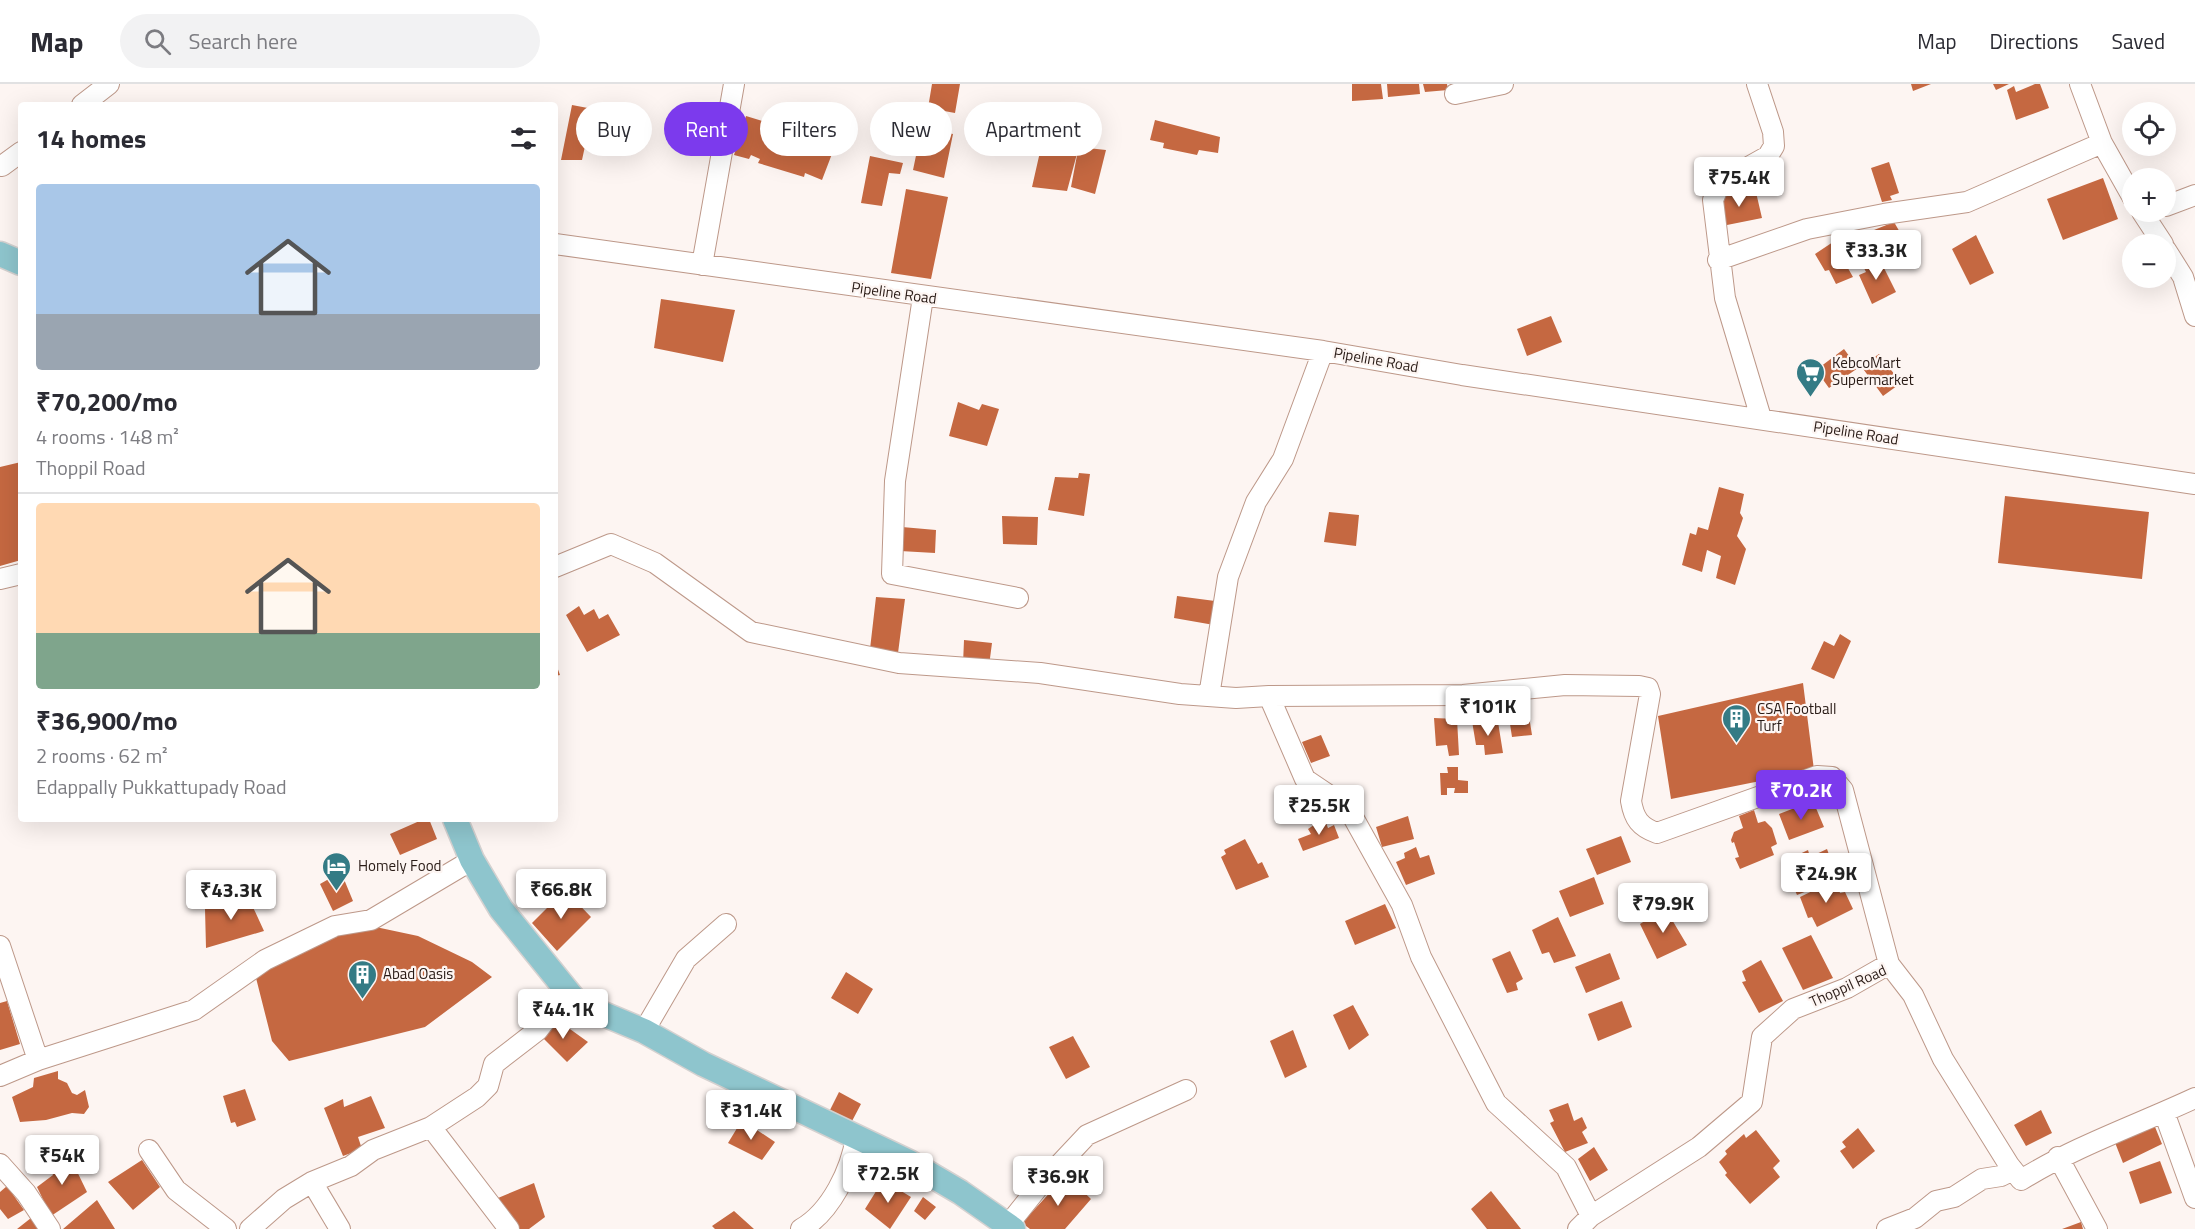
<!DOCTYPE html>
<meta charset="utf-8">
<style>
body{margin:0;font-family:"Titillium Web",sans-serif;background:#f2f2f3;color:#2b2b33;height:100vh;display:flex;flex-direction:column;font-size:22px;white-space:nowrap}
*{box-sizing:border-box;margin:0}
p{font-size:20px;color:#7c7c81}
.icon{flex:none;width:33px;height:33px;fill:none;stroke:currentColor;stroke-width:2;stroke-linecap:round;stroke-linejoin:round}
.map{position:relative;flex:1;overflow:hidden}
.sheet{position:absolute;left:18px;top:18px;width:540px;height:720px;display:flex;flex-direction:column;background:#fff;border-radius:6px;box-shadow:0 6px 24px #0002}
.sheet>*{flex:none}
.banner{position:absolute;left:576px;top:18px;width:570px;height:54px;display:flex;gap:12px}
.buttons{position:absolute;left:2122px;top:18px;display:grid;gap:12px}
.buttons a{display:grid;place-items:center;width:54px;height:54px;border-radius:50%;background:#fff;box-shadow:0 6px 24px #0002;font-size:30px}
.price{position:absolute;translate:-50% -51px;padding:0 14px;border-radius:6px;background:#fff;color:#222;font-size:20px;line-height:39px;filter:drop-shadow(0 2px 3px #0008)}
.price::after{content:'';position:absolute;left:50%;top:36px;width:18px;height:14px;margin-left:-9px;background:inherit;clip-path:polygon(0 0,100% 0,50% 100%)}
.price.active{background:#7c3aed;color:#fff}
ul{padding:0;list-style:none}
li{display:grid;align-content:center;gap:12px;height:318px;padding:0 18px}
li+li{border-top:2px solid #e1e1e2}
li span{display:grid;place-items:center;height:186px;border-radius:6px;color:#555}
li>.icon{margin-inline-start:auto}
span .icon{width:108px;height:108px;fill:#fffc;stroke-width:1}
li b{font-size:26px}
h2{display:flex;justify-content:space-between;align-items:center;height:72px;padding:0 18px;font-size:26px}
.tag{padding:0 21px;border-radius:27px;background:#fff;box-shadow:0 6px 24px #0002;font-size:21px;line-height:54px}
.tag.active{background:#7c3aed;color:#fff}
header{display:flex;align-items:center;gap:36px;box-sizing:border-box;height:84px;padding:0 30px;background:#fff;border-bottom:2px solid #e1e1e2}
header strong{font-size:28px}
nav{display:flex;gap:33px;margin-inline-start:auto;font-size:21px}
.search{width:420px;height:54px;background:#f2f2f3;display:flex;align-items:center;gap:15px;box-sizing:border-box;padding:0 21px;border-radius:33px;color:#7c7c81;font-size:22px}
.map>svg:first-child{display:block}
.building{fill:#c56841}
.lines{fill:none;stroke-linecap:round;stroke-linejoin:round}
.minor-casing{stroke:#bd9889;stroke-width:22}
.major-casing{stroke:#d4d1d0;stroke-width:27}
.minor{stroke:#fff;stroke-width:20}
.major{stroke:#8ec5cd;stroke-width:24}
.labels{text-anchor:middle;stroke-width:4.5;stroke-linejoin:round;paint-order:stroke}
.street-label{font-size:15px;fill:#291b16;stroke:#fdf5f2}
.poi-label{font-size:15px;fill:#291b16;stroke:#fdf5f2;text-anchor:start}
</style>
<header>
<strong>Map</strong>
<div class="search"><svg class="icon" aria-label="search" viewBox="0 0 24 24"><circle cx="10" cy="10" r="6"/><path d="M15 15l6 6"/></svg>Search here</div>
<nav><a>Map</a><a>Directions</a><a>Saved</a></nav>
</header>
<div class="map">
<svg width="2195" height="1145" viewBox="0 0 2195 1145">
<rect width="100%" height="100%" fill="#fdf5f2"/>
<path class="building" d="M932,0H960L955,29L928,24Z
M1352,0H1381L1383,15L1352,17Z
M1387,0H1419L1420,10L1388,13Z
M1423,0H1447L1448,6L1425,8Z
M1911,0H1931L1913,7Z
M1993,0H2009L1996,6Z
M2035,0H2040L2049,24L2016,36L2007,6L2014,2L2016,8Z
M572,21L593,25L582,76H561Z
M746,32L775,41L773,47L835,62L822,96L805,89L804,93L758,79L760,75L751,71L749,75L734,71Z
M1155,36L1220,53L1218,69L1199,66L1197,71L1163,64L1164,59L1150,56Z
M923,38L941,40V47L953,50L944,94L913,86Z
M1042,59L1106,66L1095,110L1071,103L1078,66L1067,107L1032,103Z
M870,72L903,79L900,90L889,89L882,122L861,119Z
M1889,78L1899,109L1890,112L1892,116L1882,118L1871,84Z
M2103,94L2118,135L2063,156L2047,115Z
M1755,104L1762,134L1722,142L1716,115Z
M906,105L948,113L931,195L891,189Z
M1894,138L1909,164L1884,176L1869,148Z
M1976,151L1994,189L1970,201L1952,165Z
M1833,158L1853,193L1836,200L1829,186L1825,187L1815,170Z
M1870,173L1874,183L1881,178L1896,208L1872,220L1859,191L1866,188L1861,178Z
M661,215L735,226L723,278L654,264Z
M1551,232L1562,258L1527,272L1517,245Z
M1844,265L1858,284L1829,304L1816,286Z
M1879,270L1901,299L1883,312L1861,282Z
M958,318L979,326L982,320L999,325L987,362L949,352Z
M21,378V476L0,482V383Z
M1079,389L1090,390L1084,432L1048,426L1055,393L1078,394Z
M1719,403L1744,410L1740,429L1743,434L1737,452L1746,465L1735,501L1716,494L1721,472L1707,466L1702,488L1682,481L1690,449L1696,451L1698,443L1708,446Z
M2005,412L2149,428L2142,495L1998,479Z
M1329,428L1359,431L1356,462L1324,458Z
M1002,432L1038,433L1037,461L1003,460Z
M902,443L936,446L935,469L900,467Z
M1177,512L1215,517L1214,541L1174,534Z
M876,513L905,515L898,569L870,565Z
M579,522L584,531L594,525L599,535L608,530L620,551L587,568L566,531Z
M1840,550L1851,557L1834,595L1811,585L1824,557L1834,562Z
M964,556L992,559L989,582L963,580Z
M555,577L560,591L555,592Z
M1803,599L1814,686L1671,715L1658,632Z
M1528,626L1532,651L1512,653L1508,627Z
M1434,634L1457,635L1459,671L1449,672L1447,661L1436,662Z
M1472,637L1498,638L1503,669L1485,671L1484,661H1476Z
M1321,651L1330,672L1311,679L1302,658Z
M1447,683H1458V696L1468,697V709H1454L1455,704H1447V711H1441L1440,689H1448Z
M1813,717L1824,743L1789,756L1779,730Z
M1754,726L1758,739L1765,737L1772,744L1777,760L1771,763L1774,771L1740,785L1735,774L1739,773L1734,758L1732,759L1731,756L1734,748L1743,744L1739,732Z
M1408,732L1414,755L1382,763L1376,743Z
M1324,734L1328,744L1334,741L1339,754L1303,767L1298,755L1311,750L1308,745Z
M424,735H429L437,755L400,771L390,750Z
M1621,752L1631,778L1597,791L1586,765Z
M1245,755L1258,780L1262,778L1269,793L1236,806L1221,773L1226,770L1224,766Z
M1416,763L1420,774L1429,771L1435,790L1406,801L1396,778L1405,774L1404,769Z
M1827,765L1834,785L1818,792L1822,801L1797,811L1783,778L1808,766L1810,773Z
M341,788L353,817L333,827L320,800Z
M1594,793L1604,820L1570,833L1559,807Z
M1833,797L1834,803L1838,801L1840,809L1845,808L1853,825L1817,843L1812,833L1808,834L1800,813Z
M565,806L591,833L557,867L532,839Z
M246,808L264,847L206,864L205,825Z
M1385,820L1396,844L1355,861L1345,837Z
M1665,824L1687,861L1657,875L1640,840Z
M1558,833L1576,872L1554,879L1549,868L1542,870L1532,846Z
M371,842L418,852L472,878L492,893L425,943L289,977L272,957L255,890L333,849Z
M1811,851L1833,894L1803,906L1782,864Z
M1510,867L1523,895L1516,899L1518,906L1507,909L1492,875Z
M1610,869L1620,895L1586,909L1575,883Z
M1761,876L1783,917L1759,929L1742,898L1746,897L1742,887Z
M846,888L873,905L858,930L831,914Z
M7,917L20,960L0,966V919Z
M1622,917L1632,943L1598,957L1588,930Z
M1353,921L1369,951L1349,966L1333,931Z
M556,935L588,958L567,978L539,950Z
M1293,946L1307,983L1285,994L1270,957Z
M1073,952L1090,983L1066,995L1049,963Z
M58,987V995L67,999L72,1009L77,1011L85,1006L89,1023L84,1030L72,1029L46,1036L20,1038L12,1013L33,1003L34,994Z
M245,1005L256,1036L237,1043L235,1038L231,1039L223,1012Z
M839,1008L861,1020L851,1039L829,1028Z
M371,1012L385,1044L358,1053L362,1065L343,1072L324,1024L343,1015L344,1023Z
M1568,1019L1574,1037L1582,1033L1587,1044L1582,1048L1588,1059L1565,1068L1550,1039L1554,1037L1549,1026Z
M2041,1026L2052,1049L2026,1062L2014,1041Z
M742,1036L775,1058L762,1076L728,1059Z
M2153,1038L2162,1060L2123,1079L2114,1056Z
M1858,1044L1875,1067L1853,1085L1840,1067L1846,1063L1842,1058Z
M1756,1046L1780,1077L1773,1084L1780,1093L1750,1120L1725,1091L1727,1089L1719,1078L1727,1070L1725,1067L1744,1050L1746,1054Z
M1594,1063L1608,1086L1590,1097L1578,1075Z
M69,1071L87,1108L51,1132L37,1103L53,1091L50,1083Z
M142,1076L160,1103L133,1126L108,1098Z
M2160,1077L2172,1109L2140,1120L2129,1088Z
M1066,1091L1091,1115L1065,1145H1030L1022,1139Z
M883,1096L911,1113L890,1145L865,1125Z
M534,1099L545,1133L529,1145H518L498,1114Z
M7,1102L24,1126L8,1135L0,1125V1108Z
M1491,1107L1521,1145H1487L1471,1125Z
M923,1113L936,1123L925,1136L914,1127Z
M97,1116L115,1145H63Z
M734,1127L754,1145H715L712,1142Z
M31,1134L39,1145H17Z
M2081,1138L2083,1145H2062Z"/>
<g class="lines">
<defs>
<path id="minor" d="M1757,0L1773,48L1774,62L1768,72L1720,99L1713,116L1725,214L1761,334
M2080,0L2102,59L2133,114
M1455,10L1503,0
M82,21L109,0
M2,82L21,68
M2166,122L2195,111
M2142,128L2163,160
M555,160L1323,267L1462,291L2195,400
M2166,166L2183,193L2195,232
M1718,176L1807,145L1884,130L1967,118L2102,59
M702,181L734,0
M923,213L895,397L892,490L1018,514
M555,483L611,460L655,479L751,548L899,579L1040,589L1180,610L1236,614L1269,612L1305,695L1348,724L1402,821L1421,873L1496,1019L1566,1083L1591,1132
M0,495L21,490
M1209,612L1228,493L1256,418L1283,375L1323,267
M1269,612L1463,611L1565,601L1639,602L1648,604L1650,610L1631,717C1634,735 1640,743 1657,749L1817,692L1832,693L1843,706L1889,880
M0,862L38,976
M644,947L686,875L726,840
M0,992L38,976L194,926L265,876L335,842L371,836L472,776
M2164,1028L2195,1114
M431,1043L509,1145
M149,1066L176,1106L226,1145
M2058,1073L2097,1145
M0,1080L26,1109L50,1145
M312,1098L340,1145
M1008,1141L1040,1101L1087,1051L1186,1006
M250,1145L284,1115L312,1098L351,1082L373,1066L431,1043L477,1013L488,1002L494,980L538,946L568,907
M801,1145C831,1128 851,1086 856,1053
M1578,1145L1591,1132L1699,1063L1752,1018L1762,953L1793,925L1847,904L1889,880L1913,911L1943,975L2009,1081L2021,1096C2076,1062 2137,1041 2195,1014
M1887,1145L1915,1134L1936,1117L1954,1113L1982,1095L2001,1092L2013,1086"/>
<path id="major" d="M0,170L21,179
M455,735L472,776L501,825L577,919L644,947L703,980L909,1078L960,1108L1013,1145"/>
</defs>
<use href="#minor" class="minor-casing"/>
<use href="#major" class="major-casing"/>
<use href="#minor" class="minor"/>
<use href="#major" class="major"/>
</g>
<defs>
<symbol id="supermarket-pin" viewBox="-11 -11 22 30"><path d="M0 17L-7.5 6A9.5 9.5 0 1 1 7.5 6Z" fill="#347b85" stroke="#fdf5f2"/><path d="M-6-5.5h2.5l.6 2H6L4.5 2H-2.5L-4.4-4H-6ZM-1.5 3.2a1.3 1.3 0 1 0 .1 0ZM3 3.2a1.3 1.3 0 1 0 .1 0Z" fill="#fff"/></symbol>
<symbol id="building-pin" viewBox="-11 -11 22 30"><path d="M0 17L-7.5 6A9.5 9.5 0 1 1 7.5 6Z" fill="#347b85" stroke="#fdf5f2"/><path d="M-4-6H4V6H1V3H-1V6H-4ZM-2.5-4.3h1.7v1.8h-1.7ZM.8-4.3h1.7v1.8H.8ZM-2.5-1h1.7V.8h-1.7ZM.8-1h1.7V.8H.8Z" fill="#fff"/></symbol>
<symbol id="hotel-pin" viewBox="-11 -11 22 30"><path d="M0 17L-7.5 6A9.5 9.5 0 1 1 7.5 6Z" fill="#347b85" stroke="#fdf5f2"/><path d="M-6-4.5h1.5V1H6V5H4.5V3h-9V5H-6ZM-4 0a1.8 1.8 0 1 1 3.6 0ZM.5 0V-2.5h3Q6-2.5 6 0Z" fill="#fff"/></symbol>
</defs>
<g fill-rule="evenodd">
<use href="#supermarket-pin" x="1794" y="272" width="33" height="45"/>
<use href="#building-pin" x="1720" y="618" width="33" height="45"/>
<use href="#hotel-pin" x="320" y="766" width="33" height="45"/>
<use href="#building-pin" x="346" y="874" width="33" height="45"/>
</g>
<g class="labels">
<g class="street-label">
<text transform="translate(894 209) rotate(8)" y="5">Pipeline Road</text>
<text transform="translate(1376 276) rotate(10)" y="5">Pipeline Road</text>
<text transform="translate(1856 349) rotate(9)" y="5">Pipeline Road</text>
<text transform="translate(1848 902) rotate(-24)" y="5">Thoppil Road</text>
</g>
<g class="poi-label">
<text x="1832" y="284">KebcoMart<tspan x="1832" dy="17">Supermarket</tspan></text>
<text x="1757" y="630">CSA Football<tspan x="1757" dy="17">Turf</tspan></text>
<text x="358" y="787">Homely Food</text>
<text x="383" y="895">Abad Oasis</text>
</g>
</g>
</svg>
<div class="buttons">
<a><svg class="icon" aria-label="locate" viewBox="0 0 24 24"><circle cx="12" cy="12" r="6"/><path d="M12 2v4M12 18v4M2 12h4M18 12h4"/></svg></a>
<a>+</a>
<a>−</a>
</div>
<b class="price" style="left:1739px;top:124px">₹75.4K</b>
<b class="price" style="left:1876px;top:197px">₹33.3K</b>
<b class="price" style="left:1488px;top:653px">₹101K</b>
<b class="price active" style="left:1801px;top:737px">₹70.2K</b>
<b class="price" style="left:1319px;top:752px">₹25.5K</b>
<b class="price" style="left:1826px;top:820px">₹24.9K</b>
<b class="price" style="left:561px;top:836px">₹66.8K</b>
<b class="price" style="left:231px;top:837px">₹43.3K</b>
<b class="price" style="left:1663px;top:850px">₹79.9K</b>
<b class="price" style="left:563px;top:956px">₹44.1K</b>
<b class="price" style="left:751px;top:1057px">₹31.4K</b>
<b class="price" style="left:62px;top:1102px">₹54K</b>
<b class="price" style="left:888px;top:1120px">₹72.5K</b>
<b class="price" style="left:1058px;top:1123px">₹36.9K</b>
<div class="banner">
<a class="tag">Buy</a>
<a class="tag active">Rent</a>
<a class="tag">Filters</a>
<a class="tag">New</a>
<a class="tag">Apartment</a>
</div>
<section class="sheet">
<h2>14 homes<svg class="icon" aria-label="filters" viewBox="0 0 24 24"><path d="M4 7h16M4 17h16"/><circle cx="9" cy="7" r="2"/><circle cx="15" cy="17" r="2"/></svg></h2>
<ul>
<li><span style="background:linear-gradient(#a9c7e8 70%,#9aa5b1 0)"><svg class="icon" aria-label="home" viewBox="0 0 24 24"><path d="M3 11l9-7 9 7M6 9v11h12V9"/></svg></span><div><b>₹70,200/mo</b><p>4 rooms · 148 m²</p><p>Thoppil Road</p></div></li>
<li><span style="background:linear-gradient(#ffd9b3 70%,#7fa58c 0)"><svg class="icon" aria-label="home" viewBox="0 0 24 24"><path d="M3 11l9-7 9 7M6 9v11h12V9"/></svg></span><div><b>₹36,900/mo</b><p>2 rooms · 62 m²</p><p>Edappally Pukkattupady Road</p></div></li>
</ul>
</section>
</div>
